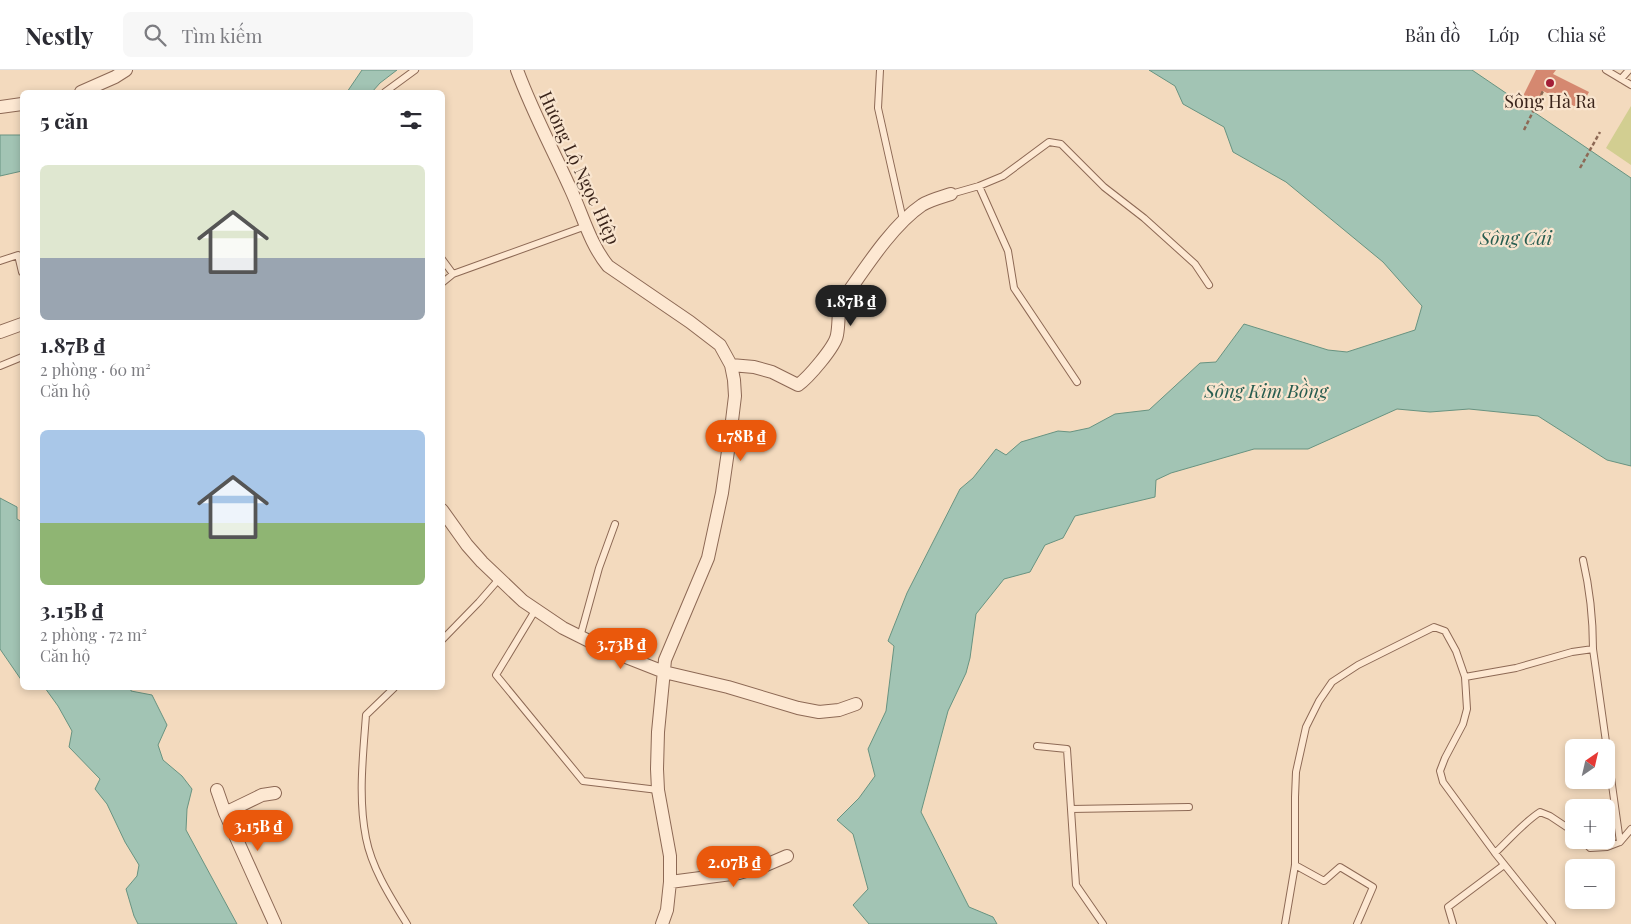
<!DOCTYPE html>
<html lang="vi">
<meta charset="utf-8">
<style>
body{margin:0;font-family:"Playfair Display",serif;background:#f7f7f7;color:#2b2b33;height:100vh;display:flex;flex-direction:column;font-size:19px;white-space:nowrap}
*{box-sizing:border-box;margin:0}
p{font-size:16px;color:#7c7c81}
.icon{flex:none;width:28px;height:28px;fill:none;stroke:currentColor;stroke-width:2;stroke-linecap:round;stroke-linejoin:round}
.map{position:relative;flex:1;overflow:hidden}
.drawer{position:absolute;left:20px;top:20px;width:425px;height:600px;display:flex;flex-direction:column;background:#fff;border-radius:8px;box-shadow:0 2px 8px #0003}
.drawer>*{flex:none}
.needle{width:32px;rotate:34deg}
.tools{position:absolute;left:1565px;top:669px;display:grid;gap:10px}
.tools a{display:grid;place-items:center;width:50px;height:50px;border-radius:8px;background:#fff;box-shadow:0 2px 8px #0003;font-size:25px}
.price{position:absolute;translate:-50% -42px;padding:0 11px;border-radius:18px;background:#ea580c;color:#fff;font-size:16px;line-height:32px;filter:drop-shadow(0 1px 2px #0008)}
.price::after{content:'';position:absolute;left:50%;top:30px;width:15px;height:11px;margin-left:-8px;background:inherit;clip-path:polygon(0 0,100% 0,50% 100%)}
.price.active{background:#222;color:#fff}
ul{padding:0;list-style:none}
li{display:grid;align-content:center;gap:10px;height:265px;padding:0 20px}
li span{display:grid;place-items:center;height:155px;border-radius:8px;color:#555}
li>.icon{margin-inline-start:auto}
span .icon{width:90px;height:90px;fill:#fffc;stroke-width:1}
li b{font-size:21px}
h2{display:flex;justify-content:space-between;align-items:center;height:60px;padding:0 20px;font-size:21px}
header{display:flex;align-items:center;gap:30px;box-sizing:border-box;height:70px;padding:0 25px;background:#fff;border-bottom:1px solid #e1e1e2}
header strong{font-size:24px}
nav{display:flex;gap:28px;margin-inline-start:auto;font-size:18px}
.search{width:350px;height:45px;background:#f7f7f7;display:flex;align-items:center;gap:12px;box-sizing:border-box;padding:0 18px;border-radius:8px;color:#7c7c81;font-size:19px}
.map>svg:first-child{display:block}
.green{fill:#d2ce91}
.water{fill:#a2c4b4;stroke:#689381}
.building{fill:#d58870}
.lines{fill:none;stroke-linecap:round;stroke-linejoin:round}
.lane-casing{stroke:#8d6955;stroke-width:8}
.street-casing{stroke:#8d6955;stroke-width:14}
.path{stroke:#8d6955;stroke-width:2.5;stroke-dasharray:4 2.5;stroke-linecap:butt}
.lane{stroke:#fde8d2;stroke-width:6}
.street{stroke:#fde8d2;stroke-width:12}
.poi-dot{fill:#a31e37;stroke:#f9e5cf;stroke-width:2}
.labels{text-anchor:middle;stroke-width:4.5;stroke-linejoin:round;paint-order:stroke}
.poi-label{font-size:18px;fill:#3b251b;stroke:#f9e5cf}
.street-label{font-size:18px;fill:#3b251b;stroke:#f9e5cf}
.water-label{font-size:19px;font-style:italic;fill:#285d50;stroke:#f9e5cf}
</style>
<header>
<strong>Nestly</strong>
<div class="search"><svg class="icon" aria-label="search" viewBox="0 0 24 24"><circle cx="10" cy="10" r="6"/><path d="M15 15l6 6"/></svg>Tìm kiếm</div>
<nav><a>Bản đồ</a><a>Lớp</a><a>Chia sẻ</a></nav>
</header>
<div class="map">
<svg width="1631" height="854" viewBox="0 0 1631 854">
<rect width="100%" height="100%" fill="#f3dabe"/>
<path class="green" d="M1631,36V95L1606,78Z"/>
<path class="water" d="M362,0H397L380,13L372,22H347Z
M1149,0H1472L1631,108V396L1607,390L1538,346L1469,339L1430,342L1397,339L1308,379H1254L1171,403L1156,410L1155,427L1075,446L1063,468L1045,475L1030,502L1004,509L976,544L970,588L966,603L948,641L921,742L969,837L993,847L997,854H869L853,835L868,819L853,764L837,750L859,728L875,706L868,679L886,641L894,576L888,571L907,523L960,419L973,408L996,379L1006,385L1021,372L1058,361L1070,362L1089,358L1115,344L1149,340L1200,293L1216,292L1244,254L1328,280L1347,282L1415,260L1422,236L1383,192L1286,112L1233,82L1224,57L1183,34L1175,16Z
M0,65H22V101L0,106Z
M0,428L17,437V449L22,452V611L0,579Z
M45,618H131V621L152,625L167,655L158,675L163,690L182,706L192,719L187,739L186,760L237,854H138L134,846L126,819L137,806L139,795L125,772L107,734L95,719L100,709L69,677L72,661L58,636Z"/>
<path class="building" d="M1536,0H1556L1553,4L1589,22L1580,39L1543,21L1536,36L1522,28Z"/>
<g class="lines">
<defs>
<path id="lane" d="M880,0L878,38L903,150
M1606,0L1631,15
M1621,9L1629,0
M385,22L415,0
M979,116L1008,181L1014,218L1077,312
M951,124L979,116L1003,106L1049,72L1061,74L1104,117L1144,148L1195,194L1209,215
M442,189L453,204
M0,191L18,185L22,202
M442,213L453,204L586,156
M0,296L22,287
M1583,490C1590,520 1593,548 1593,579
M536,539L496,605L583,711L658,720
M580,567L599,498L615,454
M442,570L479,532L499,509
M1465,607L1516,598L1572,582L1593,579L1620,772L1607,777L1590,778L1582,770
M394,618L366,645C363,686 358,728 366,768C372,799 391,828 407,854
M1037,676L1067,679L1076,815L1103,854
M1071,739L1189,737
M1620,772L1631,759
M1495,783C1510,769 1523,753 1540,742L1550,746L1574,762
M1295,795L1324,811L1340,797L1373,817L1357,854
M1285,854L1295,795V727L1296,702L1306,657L1319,631L1332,612L1358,595L1434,557L1445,561L1456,581L1465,607L1467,639L1463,654L1445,688L1440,701L1443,712L1495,783L1552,854
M1453,854L1448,837L1504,795"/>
<path id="street" d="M517,0C532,41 553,80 571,120C583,146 590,174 608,196L690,252L720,275L731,295L734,310L735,326L730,367L722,423L708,488L665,590L658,662L657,699L658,720L670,786V812L667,840L662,854
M81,22L115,7L126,0
M0,37L22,34
M0,262L22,254
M731,295L754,297L772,302L798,315C808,308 835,277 837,265C839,255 838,245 840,234C862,203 891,156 922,135C930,130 942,127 951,124
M442,440L467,475L482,492L523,531L563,558L603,578L664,602L728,617L798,638L819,642L839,640L856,634
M217,720L225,743L275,854
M225,743L262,725L275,723
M670,812L739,803L766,795L787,786"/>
</defs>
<use href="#lane" class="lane-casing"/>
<use href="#street" class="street-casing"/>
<path class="path" d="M1524,60L1543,21
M1580,98L1600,62"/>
<use href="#lane" class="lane"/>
<use href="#street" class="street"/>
</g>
<circle class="poi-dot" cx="1550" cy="13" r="5"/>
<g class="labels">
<g class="poi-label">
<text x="1550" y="38">Sông Hà Ra</text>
</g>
<g class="street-label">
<text transform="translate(579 98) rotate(65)" y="6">Hương Lộ Ngọc Hiệp</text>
</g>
<g class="water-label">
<text x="1516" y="175">Sông Cái</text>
<text x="1266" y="328">Sông Kim Bồng</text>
</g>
</g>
</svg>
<div class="tools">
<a><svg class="needle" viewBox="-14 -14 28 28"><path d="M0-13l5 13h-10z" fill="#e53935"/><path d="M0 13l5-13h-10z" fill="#7c7c81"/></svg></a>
<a>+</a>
<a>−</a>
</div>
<b class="price active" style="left:851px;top:257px">1.87B ₫</b>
<b class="price" style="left:741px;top:392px">1.78B ₫</b>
<b class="price" style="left:621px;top:600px">3.73B ₫</b>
<b class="price" style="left:258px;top:782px">3.15B ₫</b>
<b class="price" style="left:734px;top:818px">2.07B ₫</b>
<section class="drawer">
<h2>5 căn<svg class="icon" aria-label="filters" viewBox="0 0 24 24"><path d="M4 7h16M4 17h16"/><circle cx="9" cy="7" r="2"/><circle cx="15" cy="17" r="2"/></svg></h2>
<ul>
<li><span style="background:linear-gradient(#dfe7d0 60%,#9aa5b1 0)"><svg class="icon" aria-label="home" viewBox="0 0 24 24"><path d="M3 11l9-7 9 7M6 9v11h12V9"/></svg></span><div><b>1.87B ₫</b><p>2 phòng · 60 m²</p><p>Căn hộ</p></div></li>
<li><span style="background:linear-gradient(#a9c7e8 60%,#8fb573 0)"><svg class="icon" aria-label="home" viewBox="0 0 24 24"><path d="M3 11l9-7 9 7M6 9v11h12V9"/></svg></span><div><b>3.15B ₫</b><p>2 phòng · 72 m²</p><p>Căn hộ</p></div></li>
</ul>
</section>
</div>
